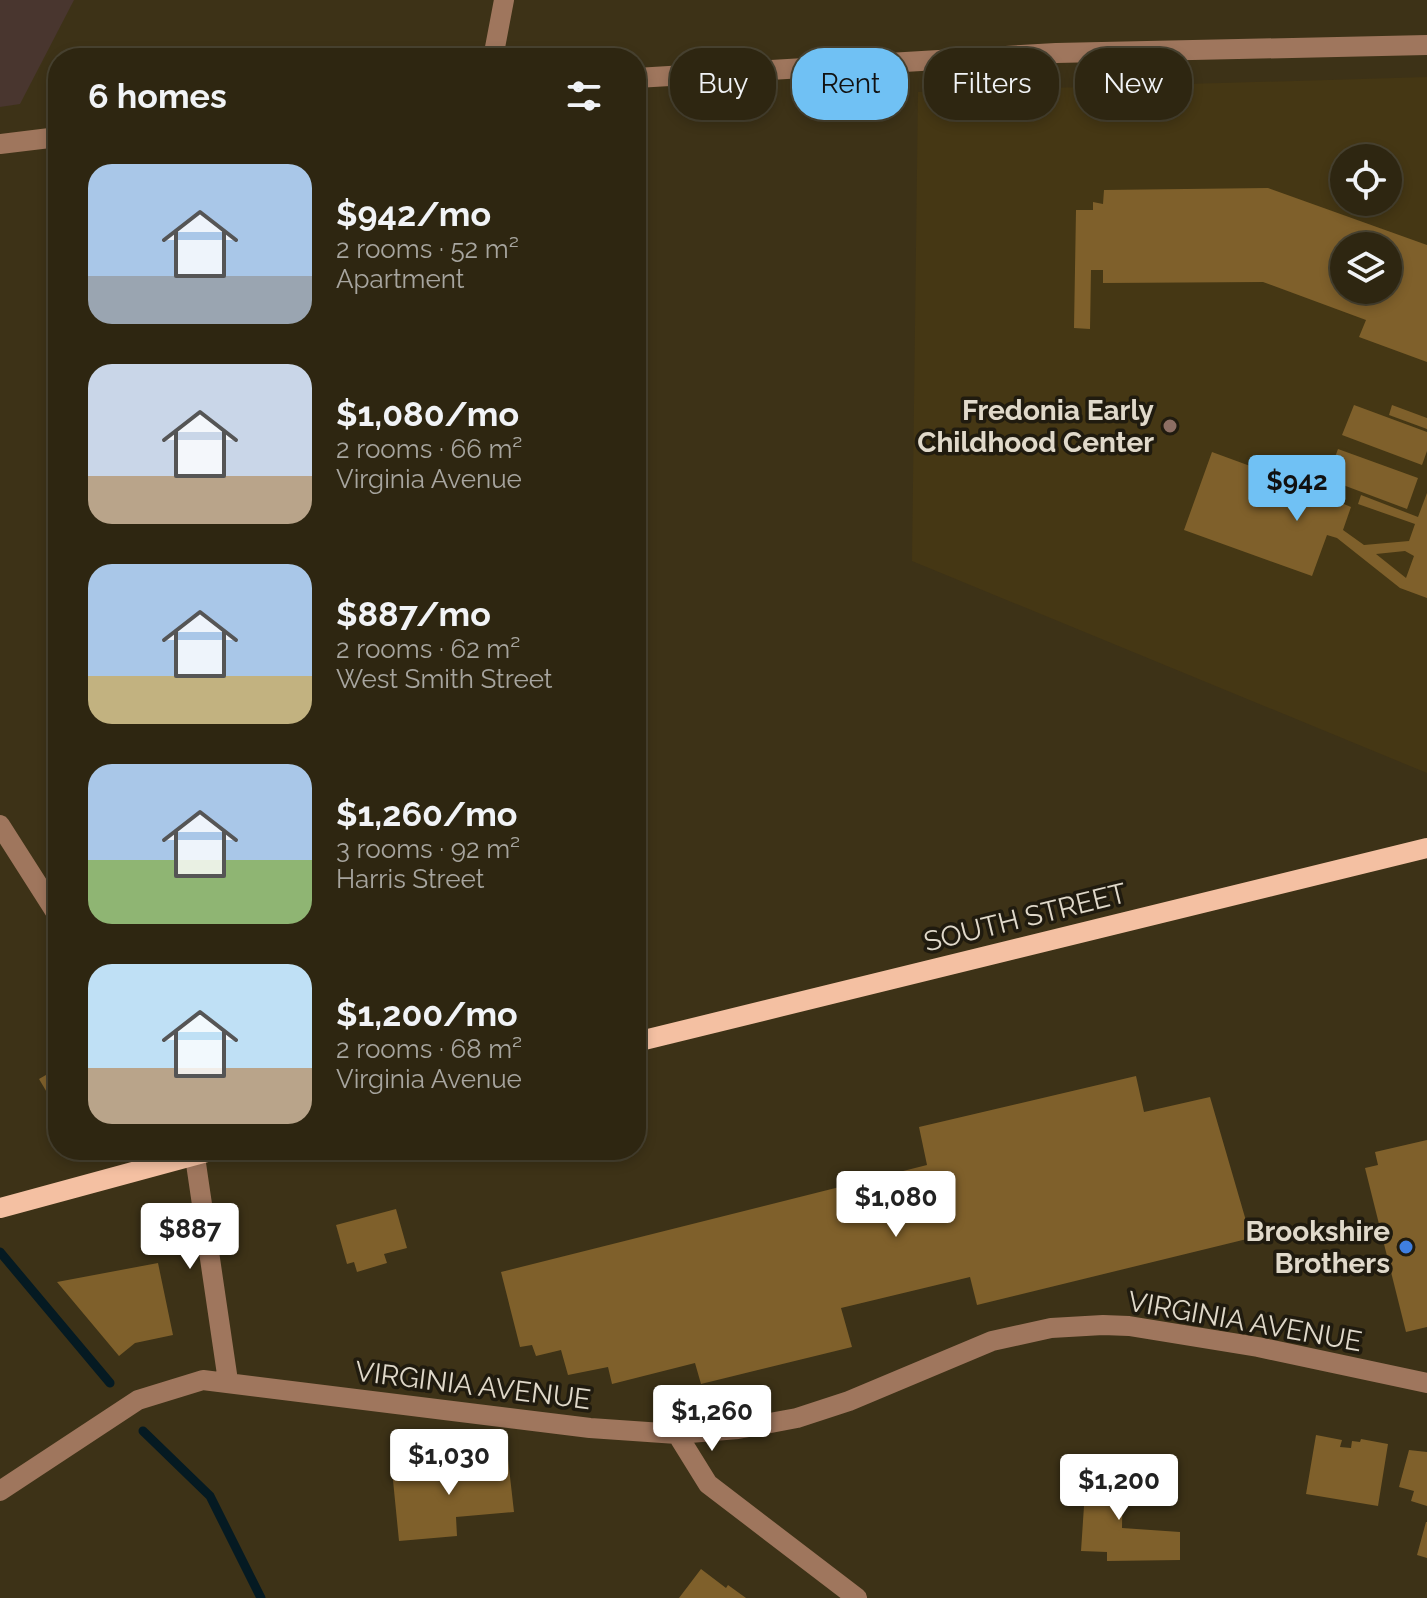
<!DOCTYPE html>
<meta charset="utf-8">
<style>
body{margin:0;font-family:Raleway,sans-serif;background:#362e1a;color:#f1f3f6;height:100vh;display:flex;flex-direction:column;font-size:30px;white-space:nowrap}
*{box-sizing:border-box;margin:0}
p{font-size:26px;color:#a7a59f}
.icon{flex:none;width:44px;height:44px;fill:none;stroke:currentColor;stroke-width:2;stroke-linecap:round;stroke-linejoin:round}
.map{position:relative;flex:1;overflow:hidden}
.details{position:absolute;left:48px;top:48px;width:598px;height:1112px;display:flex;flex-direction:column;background:#2e2611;border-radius:32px;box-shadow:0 4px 12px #0003,0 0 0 2px #494331}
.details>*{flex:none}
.top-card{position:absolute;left:670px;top:48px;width:636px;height:72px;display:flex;gap:16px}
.buttons{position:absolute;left:1330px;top:144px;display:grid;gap:16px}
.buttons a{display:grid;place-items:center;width:72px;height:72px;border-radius:50%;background:#2e2611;box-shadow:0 4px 12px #0003,0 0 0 2px #494331;font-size:40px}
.price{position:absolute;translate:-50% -68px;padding:0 18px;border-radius:8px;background:#fff;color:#222;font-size:26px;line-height:52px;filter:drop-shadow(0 2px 4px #0008)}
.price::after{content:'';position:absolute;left:50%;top:48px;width:24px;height:18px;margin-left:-12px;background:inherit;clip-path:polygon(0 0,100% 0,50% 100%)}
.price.active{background:#70c1f4;color:#111}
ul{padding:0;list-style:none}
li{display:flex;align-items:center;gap:24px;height:200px;padding:0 40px}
li span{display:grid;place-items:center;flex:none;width:224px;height:160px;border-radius:24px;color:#555}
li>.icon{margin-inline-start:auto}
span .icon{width:96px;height:96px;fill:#fffc;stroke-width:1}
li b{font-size:34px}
h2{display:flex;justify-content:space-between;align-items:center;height:96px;padding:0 40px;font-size:34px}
.tag{padding:0 28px;border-radius:32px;background:#2e2611;box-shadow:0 4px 12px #0003,0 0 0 2px #494331;font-size:28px;line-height:72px}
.tag.active{background:#70c1f4;color:#111}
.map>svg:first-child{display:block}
.built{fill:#453714;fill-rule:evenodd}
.industrial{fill:#49362f}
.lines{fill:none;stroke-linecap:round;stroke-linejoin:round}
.stream{stroke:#051a22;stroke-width:9}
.building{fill:#7f602b;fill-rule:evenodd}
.minor{stroke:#9f765d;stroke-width:20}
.major{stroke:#f4c0a2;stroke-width:20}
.education-dot{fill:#8d6e63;stroke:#201b0f;stroke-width:3}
.shop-dot{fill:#3f7fe0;stroke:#201b0f;stroke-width:3}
.labels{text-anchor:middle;stroke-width:7;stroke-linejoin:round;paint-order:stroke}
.poi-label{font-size:28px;font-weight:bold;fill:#e0d9ca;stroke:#201b0f;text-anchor:end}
.street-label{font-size:28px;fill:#e0d9ca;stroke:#201b0f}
</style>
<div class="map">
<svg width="1427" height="1598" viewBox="0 0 1427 1598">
<rect width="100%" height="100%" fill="#3d3217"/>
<path class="built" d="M1427,77V773L912,561L918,92ZM1344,158H1388V202H1344ZM1344,246H1388V290H1344Z"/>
<path class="industrial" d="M0,0H74L20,104L0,107Z"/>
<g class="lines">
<path class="stream" d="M0,1252L110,1383
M143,1431L210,1496L261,1598"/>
</g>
<path class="building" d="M1268,188L1427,245V362L1359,337L1366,320L1263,282L1103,283V270H1091L1090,329L1074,328L1076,210H1093V202L1103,204L1104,190ZM1344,246H1388V290H1344Z
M1354,405L1427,432V451L1422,465L1342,435Z
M1392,405L1427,418V429L1389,415Z
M1338,449L1418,478L1407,509L1327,479Z
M1212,452L1340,499L1339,502L1351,507L1343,530L1364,545L1409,541L1415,524L1358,504L1361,495L1418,517L1427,493V598L1400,588L1337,538L1327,535L1312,576L1184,530ZM1405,551L1414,556L1406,578L1376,554Z
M58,1068V1111L39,1079Z
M1136,1076L1144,1112L1210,1097L1251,1238L977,1305L970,1277L841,1308L852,1347L701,1384L695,1363L612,1384L608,1367L568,1375L561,1350L536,1356L532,1345L520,1347L501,1272L927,1165L919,1127Z
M1427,1140V1327L1406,1332L1365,1168L1378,1165L1375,1152Z
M396,1209L407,1248L384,1254L387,1263L357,1272L354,1262L347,1264L336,1225Z
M158,1263L173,1335L135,1343L119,1356L57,1282Z
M1316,1435L1342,1440L1340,1447L1351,1448L1352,1441L1360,1442L1361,1439L1388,1444L1378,1506L1306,1494Z
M1409,1450L1427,1452V1506L1411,1501L1414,1491L1399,1487Z
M508,1459L514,1512L456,1517L457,1536L399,1541L392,1470Z
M1087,1461L1113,1462V1468H1123L1122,1528L1180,1532V1560L1107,1561V1552L1081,1551Z
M1426,1522H1427V1558L1417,1555Z
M701,1569L726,1588L728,1585L746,1598H679Z"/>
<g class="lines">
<path class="minor" d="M493,58L504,0
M636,78L1056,53L1427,45
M0,144L58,137
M0,825L58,916
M194,1150L228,1381
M677,1434L708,1484L857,1598
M0,1491L138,1400L203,1380L590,1428L677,1434L738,1429L797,1418L849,1401L992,1341L1051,1328L1103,1325L1129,1326L1258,1347L1427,1383"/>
<path class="major" d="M636,1042L1427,848
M0,1208L214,1150"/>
</g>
<circle class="education-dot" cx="1170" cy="426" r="8"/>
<circle class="shop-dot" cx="1406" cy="1247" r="8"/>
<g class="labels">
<g class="poi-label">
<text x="1154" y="420">Fredonia Early<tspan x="1154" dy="32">Childhood Center</tspan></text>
<text x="1390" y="1241">Brookshire<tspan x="1390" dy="32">Brothers</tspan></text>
</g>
<g class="street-label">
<text transform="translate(1025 917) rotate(-14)" y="10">SOUTH STREET</text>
<text transform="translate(1245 1321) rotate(10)" y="10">VIRGINIA AVENUE</text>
<text transform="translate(473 1385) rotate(7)" y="10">VIRGINIA AVENUE</text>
</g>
</g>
</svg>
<div class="buttons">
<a><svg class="icon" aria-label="locate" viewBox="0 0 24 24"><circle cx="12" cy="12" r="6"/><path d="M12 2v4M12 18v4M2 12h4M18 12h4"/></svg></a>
<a><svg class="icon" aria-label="layers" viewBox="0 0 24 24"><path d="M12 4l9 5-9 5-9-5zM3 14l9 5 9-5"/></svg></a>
</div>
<b class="price active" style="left:1297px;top:523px">$942</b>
<b class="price" style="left:896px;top:1239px">$1,080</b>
<b class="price" style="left:190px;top:1271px">$887</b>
<b class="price" style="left:712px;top:1453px">$1,260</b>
<b class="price" style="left:449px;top:1497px">$1,030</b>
<b class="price" style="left:1119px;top:1522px">$1,200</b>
<div class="top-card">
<a class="tag">Buy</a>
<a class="tag active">Rent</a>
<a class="tag">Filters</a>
<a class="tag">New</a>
</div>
<section class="details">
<h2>6 homes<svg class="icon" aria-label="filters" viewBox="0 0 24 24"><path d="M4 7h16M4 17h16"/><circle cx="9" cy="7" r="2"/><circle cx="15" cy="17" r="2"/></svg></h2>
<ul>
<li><span style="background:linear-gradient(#a9c7e8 70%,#9aa5b1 0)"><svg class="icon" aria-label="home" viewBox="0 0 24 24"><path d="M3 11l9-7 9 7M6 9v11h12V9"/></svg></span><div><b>$942/mo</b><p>2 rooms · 52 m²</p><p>Apartment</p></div></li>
<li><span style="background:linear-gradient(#c9d6e8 70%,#b9a48a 0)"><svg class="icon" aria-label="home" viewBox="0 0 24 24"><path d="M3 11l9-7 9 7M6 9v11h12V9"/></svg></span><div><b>$1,080/mo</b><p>2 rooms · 66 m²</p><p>Virginia Avenue</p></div></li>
<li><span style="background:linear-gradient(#a9c7e8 70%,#c2b280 0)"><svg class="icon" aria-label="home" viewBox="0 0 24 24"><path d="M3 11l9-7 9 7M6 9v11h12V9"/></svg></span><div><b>$887/mo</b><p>2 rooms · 62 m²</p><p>West Smith Street</p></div></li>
<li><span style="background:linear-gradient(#a9c7e8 60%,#8fb573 0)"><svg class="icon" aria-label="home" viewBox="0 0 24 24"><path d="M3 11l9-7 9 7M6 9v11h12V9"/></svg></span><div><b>$1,260/mo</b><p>3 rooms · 92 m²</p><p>Harris Street</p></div></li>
<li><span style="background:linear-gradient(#bfe0f5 65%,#b9a48a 0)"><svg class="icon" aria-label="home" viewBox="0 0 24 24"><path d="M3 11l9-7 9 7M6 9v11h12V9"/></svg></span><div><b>$1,200/mo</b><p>2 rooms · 68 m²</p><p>Virginia Avenue</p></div></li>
</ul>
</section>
</div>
